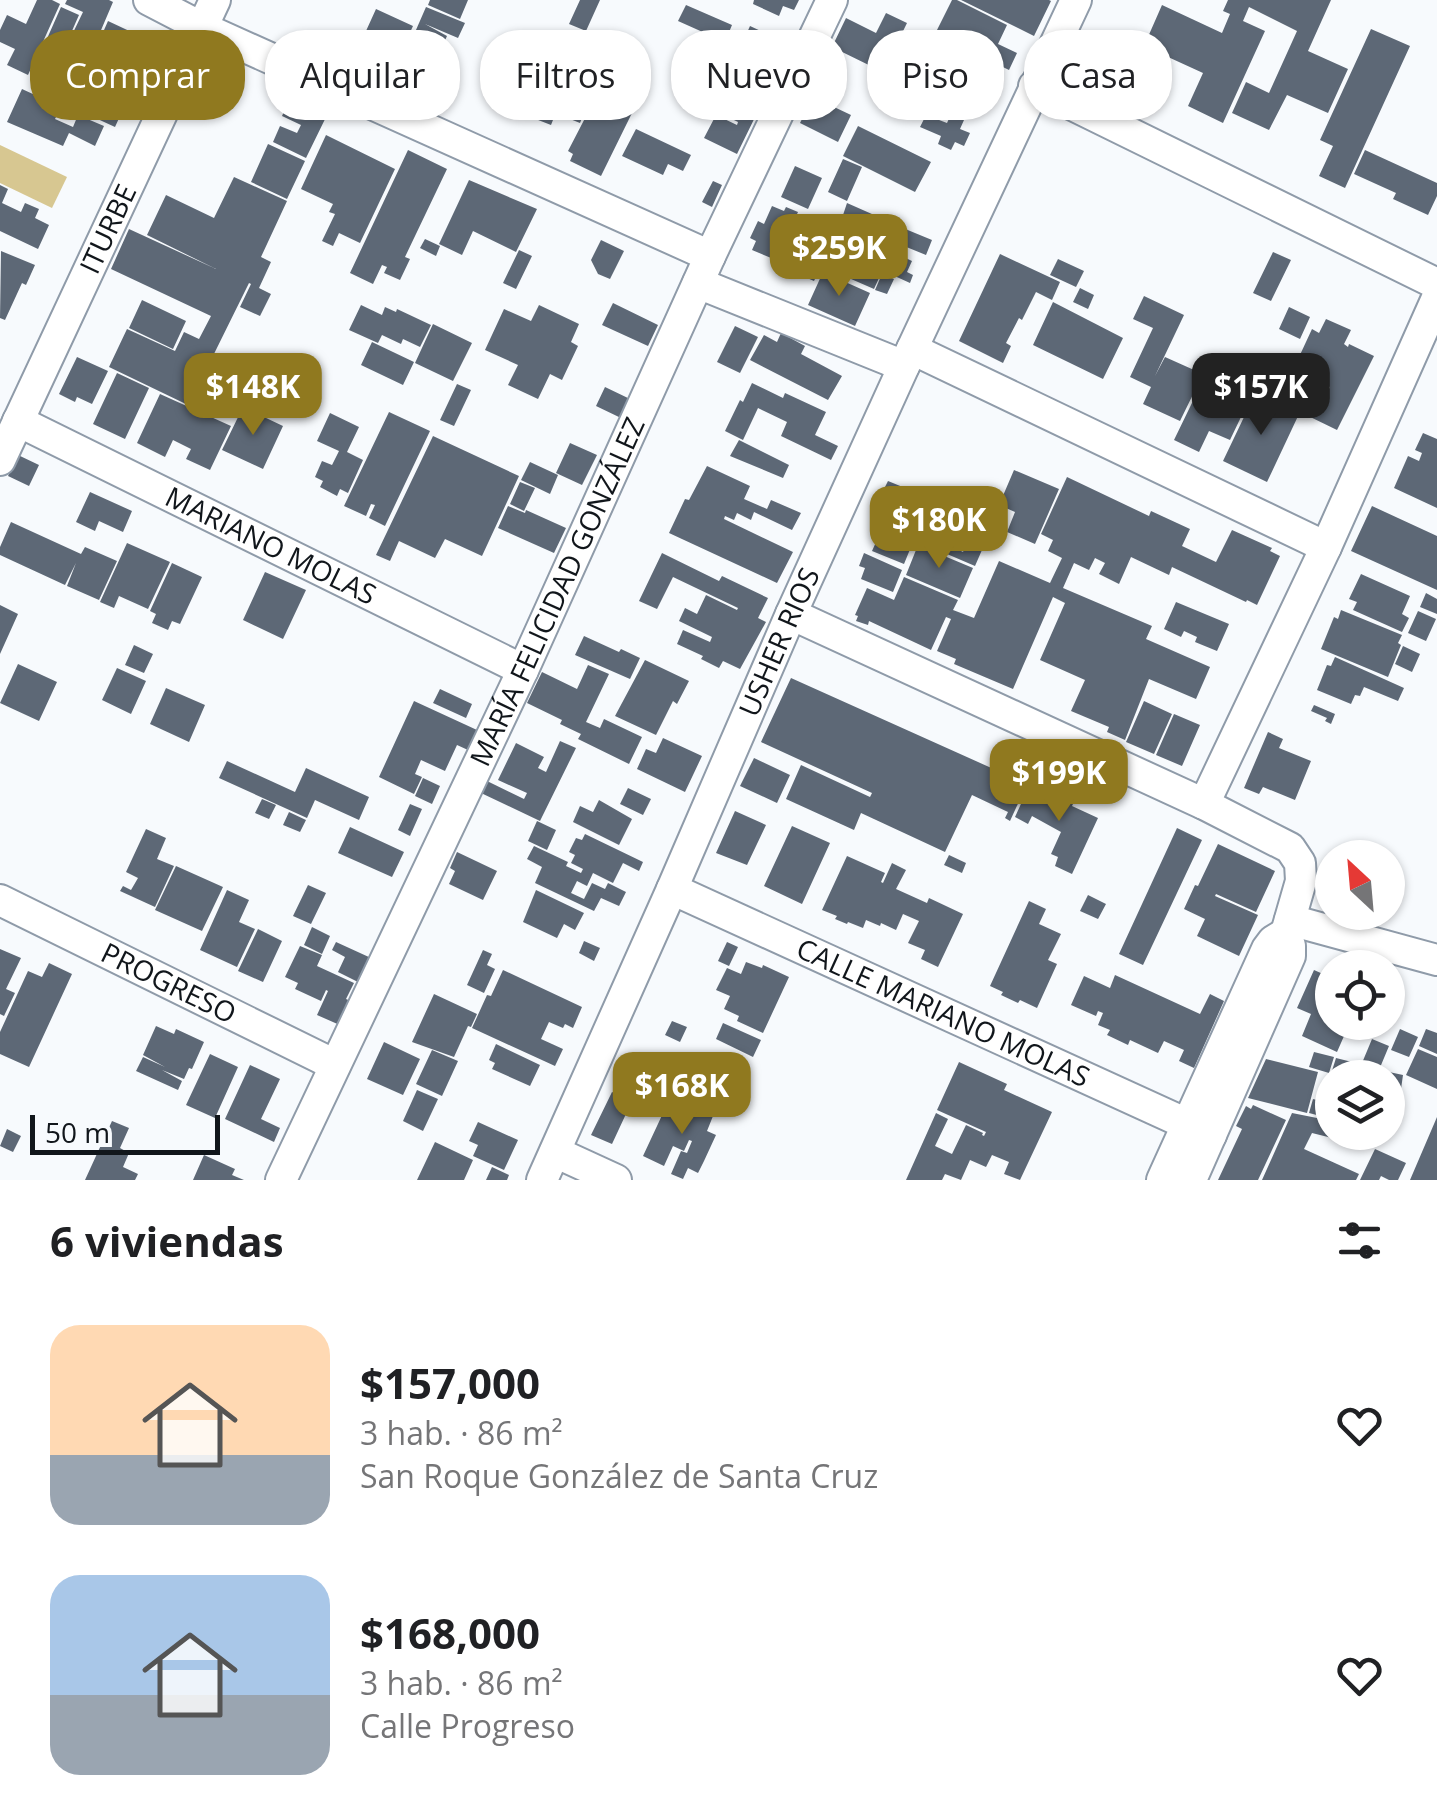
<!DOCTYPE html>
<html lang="es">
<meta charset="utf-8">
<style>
body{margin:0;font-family:"Open Sans",sans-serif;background:#f6f6f6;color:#202124;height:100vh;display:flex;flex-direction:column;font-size:38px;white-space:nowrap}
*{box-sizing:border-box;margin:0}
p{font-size:32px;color:#757577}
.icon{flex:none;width:55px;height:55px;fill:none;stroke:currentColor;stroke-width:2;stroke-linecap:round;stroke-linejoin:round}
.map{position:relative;height:1180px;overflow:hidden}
.details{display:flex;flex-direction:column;background:#fff;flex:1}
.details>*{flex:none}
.hud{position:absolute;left:30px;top:30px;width:1378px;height:90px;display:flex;gap:20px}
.needle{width:65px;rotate:334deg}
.tools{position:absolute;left:1315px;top:840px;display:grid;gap:20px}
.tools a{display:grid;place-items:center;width:90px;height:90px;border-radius:50%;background:#fff;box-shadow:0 2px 8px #0004;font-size:50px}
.scale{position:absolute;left:30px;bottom:25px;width:190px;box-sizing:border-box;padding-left:10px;border:5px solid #11161b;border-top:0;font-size:28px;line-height:35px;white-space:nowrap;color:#11161b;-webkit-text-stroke:8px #f7fafd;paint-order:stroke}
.price{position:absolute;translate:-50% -85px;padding:0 22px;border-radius:20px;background:#90791f;color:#fff;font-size:32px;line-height:65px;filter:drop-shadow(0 2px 5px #0008)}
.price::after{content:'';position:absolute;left:50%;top:60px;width:30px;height:22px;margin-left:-15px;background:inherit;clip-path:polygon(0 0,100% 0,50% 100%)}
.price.on{background:#222;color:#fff}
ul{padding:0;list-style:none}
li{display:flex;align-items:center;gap:30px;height:250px;padding:0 50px}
li span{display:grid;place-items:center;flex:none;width:280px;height:200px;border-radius:30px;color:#555}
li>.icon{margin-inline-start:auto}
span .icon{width:120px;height:120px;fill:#fffc;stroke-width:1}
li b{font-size:42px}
h2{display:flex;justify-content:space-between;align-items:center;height:120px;padding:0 50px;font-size:42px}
.tag{padding:0 35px;border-radius:40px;background:#fff;box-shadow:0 2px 8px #0004;font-size:35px;line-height:90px}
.tag.on{background:#90791f;color:#fff}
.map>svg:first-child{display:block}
.green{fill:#d7c791}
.building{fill:#5d6876}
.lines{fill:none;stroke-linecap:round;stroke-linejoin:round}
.minor-casing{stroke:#8f9ba9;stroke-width:34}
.minor{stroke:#fff;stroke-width:30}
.labels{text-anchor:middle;stroke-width:8;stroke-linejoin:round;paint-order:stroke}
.street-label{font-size:28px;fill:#11161b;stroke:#f7fafd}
</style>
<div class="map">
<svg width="1437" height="1180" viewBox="0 0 1437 1180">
<rect width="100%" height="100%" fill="#f7fafd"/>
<path class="green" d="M0,145L67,177L52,208L0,183Z"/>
<path class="building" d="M37,0H52L60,4L28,75L7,65L15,49L0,42V30L7,15L26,24Z
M67,0H109L113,2L93,49L70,39L83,12L65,4Z
M430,0H468L460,19L428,5Z
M580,0H600L586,31L569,24Z
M754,0H799L794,10L783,6L779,16L753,4Z
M952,0H957L1007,25L998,44L1017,53L1009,70L935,34Z
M961,0H1049L1051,1L1034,36Z
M1228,0H1331L1308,51L1348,69L1328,113L1287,95L1269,130L1232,113L1246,82L1269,93L1297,31L1249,7L1243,21L1265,31L1223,123L1188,106L1203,73L1144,46L1162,5L1222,33L1230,14L1223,11Z
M686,5L732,25L725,42L678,21Z
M61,7L79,15L60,58L42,50Z
M426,7L465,23L458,38L425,24L447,36L441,49L432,45L428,55L409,46Z
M376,9L413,26L395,65L367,52L375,36L366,31Z
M886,13L907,23L883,72L832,47L846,18L876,33Z
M108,21L140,36L126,68L107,59L110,51L97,46Z
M750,26L767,34L762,44L789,57L775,88L741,71L730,92L707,81L727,40L741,46Z
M1371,29L1410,46L1345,188L1319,176L1333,146L1320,140Z
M932,37L979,60L963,91L942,81L949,66L923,54Z
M41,51L60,60L52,75L33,67Z
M89,57L122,73L110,98L125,105L115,127L67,105L77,83L82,86L87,75L81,73Z
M518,58L549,72L533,107L513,98L510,104L499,98Z
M556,61L574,67L551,125L533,118Z
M888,68L915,81L901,112L874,98Z
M432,73L443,77L433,100L422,95Z
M925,74L941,82L934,97L918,88Z
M705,82L759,109L737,154L704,138L716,115L737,125L738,122L695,101Z
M571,86L592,94L580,123L560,115Z
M22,89L61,107L55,119L73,127L78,115L104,126L95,146L69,133L63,146L7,122Z
M597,95L632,113L601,176L570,161L573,154L568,151Z
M291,96L328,113L306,158L273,142L280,126L297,133L301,125L282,116Z
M813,97L851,115L838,142L800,123Z
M951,114L964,120L960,129L970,133L964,146L955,142L951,150L938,144L941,136L920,127L926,115L947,123Z
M858,126L931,162L915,192L843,156Z
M636,129L691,155L683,171L668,164L663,175L622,156Z
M326,135L395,169L360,243L339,233L333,246L322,241L335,214L329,212L333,204L301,189Z
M268,144L305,161L287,199L251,182Z
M408,150L447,169L405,257L410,259L400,280L384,273L387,267L382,265L373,284L350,273Z
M1365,150L1437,183V196L1428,215L1393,199L1396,193L1354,174Z
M843,159L862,167L847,201L828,192Z
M795,166L822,178L808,209L781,197Z
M234,177L287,201L261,257L271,262L259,288L271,294L260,316L240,307L251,284L249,283L209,364L250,383L238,408L197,389L190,406L109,367L127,329L175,351L184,332L199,339L211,316L111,269L129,229L216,269L147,235L166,195L214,218Z
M469,180L537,209L516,252L473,231L462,255L439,244Z
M713,181L722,185L712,207L702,202Z
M0,185L8,189L2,203L21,212L25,203L39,209L35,218L49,225L38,249L0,231Z
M847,203L890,222L885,234L898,240L893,252L912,261L907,272L913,275L910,283L888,273L892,265L876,258L882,244L871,240L866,252L835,239Z
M772,206L784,211L786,207L798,212L776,260L752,250L756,241L750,238L758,221L764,224Z
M898,226L932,240L926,255L899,244L903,236L895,233Z
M425,239L440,246L436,256L420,248Z
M601,240L624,251L610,279L598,274L591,260Z
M835,242L885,264L880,275L840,258L839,260L879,278L874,289L835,272L838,264L827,260Z
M519,250L532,256L516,289L503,283Z
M1,251L35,265L26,285L22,283L5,320L0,318Z
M1273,252L1291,260L1271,301L1253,293Z
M1000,254L1060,282L1052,300L1036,292L1022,320L1019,318L1006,343L1011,346L1003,363L959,341Z
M798,258L820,268L814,281L791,271Z
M1058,259L1084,271L1076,287L1050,275Z
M823,272L870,293L855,326L808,305Z
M882,274L894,279L887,294L875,290Z
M1080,288L1094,295L1088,309L1073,302Z
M1144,296L1184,315L1155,376L1165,357L1203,374L1180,421L1143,404L1151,387L1130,377L1153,328L1133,319Z
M142,300L186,321L173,349L129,328Z
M1053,302L1123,338L1103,379L1033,345Z
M613,303L658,325L648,346L602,325Z
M361,305L382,315L385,307L396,312L397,309L431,325L420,347L403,339L401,344L382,335L378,343L349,330Z
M539,305L579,324L571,342L578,346L562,380L550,374L538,399L508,385L518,365L485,350L504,309L531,321Z
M1289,307L1310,317L1300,339L1279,329Z
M1326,319L1351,330L1344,344L1348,347L1349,344L1374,356L1337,430L1300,412L1307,398L1322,404L1330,387L1293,370L1312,329L1319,333Z
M433,324L472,343L453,381L415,363Z
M735,326L758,337L740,373L717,362Z
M781,333L805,346L801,354L842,376L828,400L750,360L764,335L777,342Z
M372,342L414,362L403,385L361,365Z
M77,357L108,371L92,404L77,397L75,402L59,394Z
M117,373L149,388L125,439L93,424Z
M1206,374L1251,396L1230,440L1209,431L1199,452L1174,440Z
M752,383L783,398L785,393L826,412L815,435L838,446L831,460L781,436L787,422L758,408L743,440L725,431L740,400L743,402Z
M457,384L471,390L454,426L440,420Z
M605,387L630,399L621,418L596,406Z
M160,394L231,426L210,470L186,459L191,449L173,440L165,457L137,443Z
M1255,394L1299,414L1267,482L1223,461Z
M243,407L283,426L263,469L222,450Z
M389,412L430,431L385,526L369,518L375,505L371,504L366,516L344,506Z
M330,413L359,427L347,452L363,460L348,493L340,489L337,496L320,487L323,481L315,477L322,461L332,465L339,451L317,441Z
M1423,433L1437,439V508L1394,488L1408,456L1419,461L1422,453L1415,450Z
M433,436L519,476L482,556L445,539L435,558L399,541L390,561L376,555Z
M739,440L789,465L783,478L730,456Z
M570,443L597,455L582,485L556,473Z
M18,455L39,465L29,486L8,476Z
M530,462L558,475L550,494L521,480Z
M707,466L750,486L744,499L767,509L771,500L801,513L792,530L754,512L751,520L737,513L734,520L725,516L724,519L793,552L777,583L669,533L685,499L689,500Z
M1014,470L1059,489L1035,544L1007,532L1015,512L999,505Z
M1067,477L1149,516L1151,511L1190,529L1182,546L1216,562L1232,530L1272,548L1270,551L1280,556L1257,605L1247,600L1246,602L1172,567L1169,575L1131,557L1119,584L1099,574L1105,563L1095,558L1089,570L1074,563L1063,588L1152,626L1146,639L1210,667L1196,699L1149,679L1125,740L1107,732L1109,727L1071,711L1085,680L1040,660L1065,603L1053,597L1013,689L954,664L956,659L937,651L951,619L946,617L931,650L869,621L868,625L856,621L858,616L855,615L867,588L894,600L904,577L958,600L953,610L974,618L999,561L1050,583L1062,558L1048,551L1053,540L1041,534Z
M888,481L910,490L903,507L880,497Z
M520,482L535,488L524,511L510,504Z
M90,492L132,511L123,532L99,521L95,531L76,522Z
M920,496L968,516L956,546L907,525Z
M508,506L525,513L526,510L566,528L554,553L498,528Z
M1372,506L1437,536V590L1351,551Z
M977,520L992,527L975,566L947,554L951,546L963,552Z
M11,522L81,554L85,547L117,561L99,600L67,586L76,563L65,585L0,555V547Z
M876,525L913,542L904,564L872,551L877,540L871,538Z
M127,543L170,562L148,609L119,596L114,608L100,602Z
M918,545L973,568L960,598L906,575Z
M662,553L719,581L722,576L768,598L758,618L766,622L740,669L723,661L719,668L701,659L703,656L677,644L683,630L710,642L712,637L679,621L685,608L697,614L706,595L737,610L738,608L673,577L657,609L639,601Z
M864,553L902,570L893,592L861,579L865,568L859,566Z
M172,563L202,577L180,624L172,621L168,630L152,623L156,614L150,611Z
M265,572L306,590L283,639L243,620Z
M1361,574L1410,596L1402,614L1409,618L1402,632L1353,610L1357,602L1349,599Z
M1426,593L1437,599V614L1420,607Z
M1176,602L1229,624L1217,651L1195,642L1197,637L1184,631L1181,637L1164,629Z
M0,605L18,614L0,654Z
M1341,610L1402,635L1398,643L1401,645L1388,677L1321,649L1334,617L1338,619Z
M1418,611L1436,619L1426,641L1408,633Z
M584,636L619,652L621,649L640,658L630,679L575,655Z
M134,645L153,654L144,673L125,665Z
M1403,646L1420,654L1412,672L1395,664Z
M1335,657L1404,688L1398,701L1364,687L1360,696L1355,695L1351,704L1317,690L1327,665L1331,666Z
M645,660L689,681L677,704L673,701L656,735L615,716Z
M18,664L57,682L39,721L0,703Z
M588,665L609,674L586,722L600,728L604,719L642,737L629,764L578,739L581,734L560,724L562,720L527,703L542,672L577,689Z
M117,668L146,681L131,714L102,700Z
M791,678L1027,784L1010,821L1005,818L1008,812L972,795L945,852L861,813L854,830L786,799L801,765L870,797L872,793L761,742Z
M166,688L205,705L189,742L150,724Z
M440,689L472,704L466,718L433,703Z
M414,701L477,730L468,750L457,745L445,771L421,760L415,774L422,777L414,794L379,777Z
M1144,701L1172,714L1154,754L1126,742Z
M1314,705L1335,714L1331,724L1325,721L1327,718L1311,711Z
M1174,714L1200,725L1182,766L1156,755Z
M1268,732L1283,739L1279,748L1311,761L1295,800L1263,787L1259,794L1244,788Z
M663,738L702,756L685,792L637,769L646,749L656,753Z
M560,741L576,748L540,821L481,793L487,781L524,799L527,793L498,780L516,743L544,757L538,768L546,772Z
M754,758L790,775L777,803L740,786Z
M227,761L295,792L306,768L369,797L359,820L315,800L307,818L219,778Z
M423,778L440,786L432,804L415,796Z
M1031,782L1053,792L1050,798L1059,802L1061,797L1074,802L1072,806L1098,818L1072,874L1055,866L1058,857L1051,854L1061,832L1032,816L1028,824L1015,817Z
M628,788L651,799L643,815L620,804Z
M262,799L276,805L269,819L255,813Z
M599,800L632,819L619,845L573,822L580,806L593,812Z
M410,804L422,809L410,836L398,830Z
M735,811L766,825L747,865L716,853Z
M289,812L306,820L300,832L283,825Z
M537,821L556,830L547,850L528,841Z
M792,826L830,843L802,904L764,886Z
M350,827L404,852L392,877L338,853Z
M1177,828L1202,840L1143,965L1119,954Z
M146,829L166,838L157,859L174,866L155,907L120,891L123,886L131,890L138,878L126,872Z
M585,834L643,862L639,871L623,863L613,883L593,873L587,886L577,881L571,893L584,899L592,883L605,889L608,883L626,892L619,906L601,898L594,911L535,883L542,867L527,859L534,846L568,862L566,866L581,873L583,869L571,863L575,855L569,852L576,838L582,840Z
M1218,844L1275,871L1256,912L1216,894L1215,896L1258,915L1239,956L1197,936L1205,919L1184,909L1195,885L1198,886Z
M457,852L497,871L483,900L449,884L455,871L450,868Z
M949,855L966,863L962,873L944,865Z
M847,856L885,873L881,882L883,883L892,863L906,870L896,889L927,903L929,898L963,914L938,967L921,959L925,950L908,943L919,921L903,914L896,930L881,923L880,926L866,920L863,928L848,922L847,924L835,919L837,916L822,910Z
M176,866L223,887L202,931L155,910Z
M308,885L326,893L311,924L293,916Z
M227,890L249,900L239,922L255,929L237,967L200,950Z
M536,890L584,913L575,930L564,924L557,938L523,922Z
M1088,895L1106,904L1098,919L1080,911Z
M1029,901L1046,909L1039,924L1061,934L1048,960L1057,964L1037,1008L1020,1000L1018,1003L1001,995L1003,992L990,986Z
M312,927L330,936L322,954L304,945Z
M258,929L282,941L263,982L238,971Z
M584,941L600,948L594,961L579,953Z
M336,942L371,958L360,983L338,972L345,957L332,950Z
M727,942L738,947L729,966L718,961Z
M300,946L322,955L317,966L354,983L346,999L353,1002L342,1026L317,1015L328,991L326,990L321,1001L295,989L298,983L285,977Z
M0,949L21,958L6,989L15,993L4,1016L0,1014Z
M483,950L492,954L487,965L495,969L484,993L467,985Z
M746,962L762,968L763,965L789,977L763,1033L737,1021L739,1016L724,1009L730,996L716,990L727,968L741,974Z
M49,963L72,974L29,1067L0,1054V1032L28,971L42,977Z
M503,970L582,1007L573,1028L565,1024L563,1028L549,1022L541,1039L563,1049L555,1066L472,1028L487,995L491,996Z
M1314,970L1332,978V1009L1327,1023L1337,1022L1348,1027L1337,1052L1302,1036L1311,1014L1297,1008Z
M1115,975L1200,1014L1210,994L1224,1001L1194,1068L1179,1061L1184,1050L1164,1041L1158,1053L1130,1040L1128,1045L1107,1035L1110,1030L1098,1025L1103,1013L1098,1011L1096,1016L1071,1005L1084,976L1110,988Z
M434,994L477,1014L471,1027L468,1026L454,1057L412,1042Z
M672,1021L687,1027L680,1042L665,1035Z
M1342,1022H1377L1374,1029L1366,1025L1363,1032Z
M723,1023L761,1040L753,1057L716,1039Z
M156,1026L174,1034L176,1029L204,1042L192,1069L189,1068L184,1079L162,1070L182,1081L178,1090L136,1071L143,1057L165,1067L143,1055Z
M1400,1029L1418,1037L1409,1057L1391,1050Z
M1426,1029L1437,1033V1054L1419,1046Z
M1372,1039L1389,1046L1379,1070L1362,1063Z
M384,1042L420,1059L403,1095L367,1079Z
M496,1044L540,1065L530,1086L492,1069L495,1063L489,1060Z
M1418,1049L1437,1057V1089L1406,1075Z
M432,1050L458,1061L442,1096L416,1084Z
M1314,1052L1334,1057L1329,1073L1309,1067Z
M210,1054L238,1067L215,1118L186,1105Z
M1336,1058L1360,1064L1355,1078L1331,1074Z
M1266,1059L1318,1072L1307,1113L1248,1098Z
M959,1062L1007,1084L1004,1090L1052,1112L1020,1180L1004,1174L1009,1162L992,1155L986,1167L970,1160L961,1180L945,1174L942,1180H906L936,1113L948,1119L935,1146L952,1154L966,1125L983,1133L982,1135L984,1136L986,1132L937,1110Z
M250,1065L280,1079L261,1119L280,1128L274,1142L225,1119Z
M1361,1066L1403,1075L1401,1089L1388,1086V1078H1356Z
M417,1090L438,1099L423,1131L403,1121Z
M612,1092L632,1101L612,1144L591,1135Z
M671,1096L713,1116L707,1131L716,1135L704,1161L698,1173L688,1168L683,1179L671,1174L681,1151L687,1153L692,1141L689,1140L684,1151L673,1146L664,1166L643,1156Z
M1313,1099L1332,1104V1119L1309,1113Z
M1253,1105L1286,1120L1258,1180H1218L1242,1129L1236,1126L1246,1106L1251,1109Z
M1292,1113L1332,1121V1132H1376L1372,1148L1312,1133L1304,1149L1359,1174L1356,1180H1262Z
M1437,1117V1180H1410Z
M112,1121L129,1128L120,1148L129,1153L123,1167L138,1174L135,1180H85Z
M478,1122L518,1140L504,1170L473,1156L478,1145L469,1141Z
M7,1129L21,1136L13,1152L0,1146Z
M435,1142L473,1160L464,1180H417Z
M1375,1149L1406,1163L1398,1180H1389L1381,1176L1379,1180H1360Z
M204,1155L235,1169L232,1175L244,1180H193Z
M492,1167L509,1175L507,1180H486Z"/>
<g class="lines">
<defs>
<g id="minor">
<path d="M149,0L203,28L710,256"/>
<path d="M1034,86L1437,284"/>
<path d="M698,283L904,366"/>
<path d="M912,349L1326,547"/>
<path id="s1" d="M18,421L523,670"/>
<path id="s2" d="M0,460L215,0"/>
<path d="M791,614L1204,804L1290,848L1300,863L1301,881L1286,933L1290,946V956L1191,1180"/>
<path d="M1204,804L1326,547L1437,298"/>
<path id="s3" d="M672,889L1211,1135"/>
<path id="s4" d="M0,900L335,1065"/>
<path d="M1290,920L1437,960"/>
<path d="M555,1152L616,1180"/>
<path id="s5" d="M281,1180L523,670L710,256L832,0"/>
<path id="s6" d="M542,1180L672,889L791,614L904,366L1076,0"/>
<path d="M1162,1180L1267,949L1273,941L1286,933"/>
</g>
</defs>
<use href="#minor" class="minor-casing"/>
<use href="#minor" class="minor"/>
</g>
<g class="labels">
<g class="street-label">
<text dy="10" stroke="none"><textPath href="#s2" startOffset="255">ITURBE</textPath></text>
<text dy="10" stroke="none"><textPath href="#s1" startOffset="282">MARIANO MOLAS</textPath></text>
<text dy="10" stroke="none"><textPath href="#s5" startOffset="650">MARÍA FELICIDAD GONZÁLEZ</textPath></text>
<text dy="10" stroke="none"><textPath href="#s6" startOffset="588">USHER RIOS</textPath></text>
<text dy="10" stroke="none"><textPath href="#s4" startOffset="188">PROGRESO</textPath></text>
<text dy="10" stroke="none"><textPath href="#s3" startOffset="298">CALLE MARIANO MOLAS</textPath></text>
</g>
</g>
</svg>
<div class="tools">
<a><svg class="needle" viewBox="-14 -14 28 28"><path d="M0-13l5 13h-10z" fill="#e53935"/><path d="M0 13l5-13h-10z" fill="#757577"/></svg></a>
<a><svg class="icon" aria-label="locate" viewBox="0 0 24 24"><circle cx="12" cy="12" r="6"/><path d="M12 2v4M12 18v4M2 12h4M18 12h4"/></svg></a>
<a><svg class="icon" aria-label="layers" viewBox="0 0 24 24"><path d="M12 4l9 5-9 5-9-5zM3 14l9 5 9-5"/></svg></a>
</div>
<div class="scale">50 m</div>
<b class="price" style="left:839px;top:299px">$259K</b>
<b class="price" style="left:253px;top:438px">$148K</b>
<b class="price on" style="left:1261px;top:438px">$157K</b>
<b class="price" style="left:939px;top:571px">$180K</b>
<b class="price" style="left:1059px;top:824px">$199K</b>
<b class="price" style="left:682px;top:1137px">$168K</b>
<div class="hud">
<a class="tag on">Comprar</a>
<a class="tag">Alquilar</a>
<a class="tag">Filtros</a>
<a class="tag">Nuevo</a>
<a class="tag">Piso</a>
<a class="tag">Casa</a>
</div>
</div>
<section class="details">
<h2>6 viviendas<svg class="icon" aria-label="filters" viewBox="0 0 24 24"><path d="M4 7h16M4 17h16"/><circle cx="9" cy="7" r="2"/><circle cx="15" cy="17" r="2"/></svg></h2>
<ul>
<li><span style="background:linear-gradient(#ffd9b3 65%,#9aa5b1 0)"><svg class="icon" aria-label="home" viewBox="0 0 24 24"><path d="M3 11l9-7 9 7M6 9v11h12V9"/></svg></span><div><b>$157,000</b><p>3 hab. · 86 m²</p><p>San Roque González de Santa Cruz</p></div><svg class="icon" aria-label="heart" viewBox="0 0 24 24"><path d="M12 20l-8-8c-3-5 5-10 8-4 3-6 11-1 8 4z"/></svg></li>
<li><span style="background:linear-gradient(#a9c7e8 60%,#9aa5b1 0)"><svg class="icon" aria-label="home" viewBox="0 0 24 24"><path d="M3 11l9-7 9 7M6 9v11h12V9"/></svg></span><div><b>$168,000</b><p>3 hab. · 86 m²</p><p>Calle Progreso</p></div><svg class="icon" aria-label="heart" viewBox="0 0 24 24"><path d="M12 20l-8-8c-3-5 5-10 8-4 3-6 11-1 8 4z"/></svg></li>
</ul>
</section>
